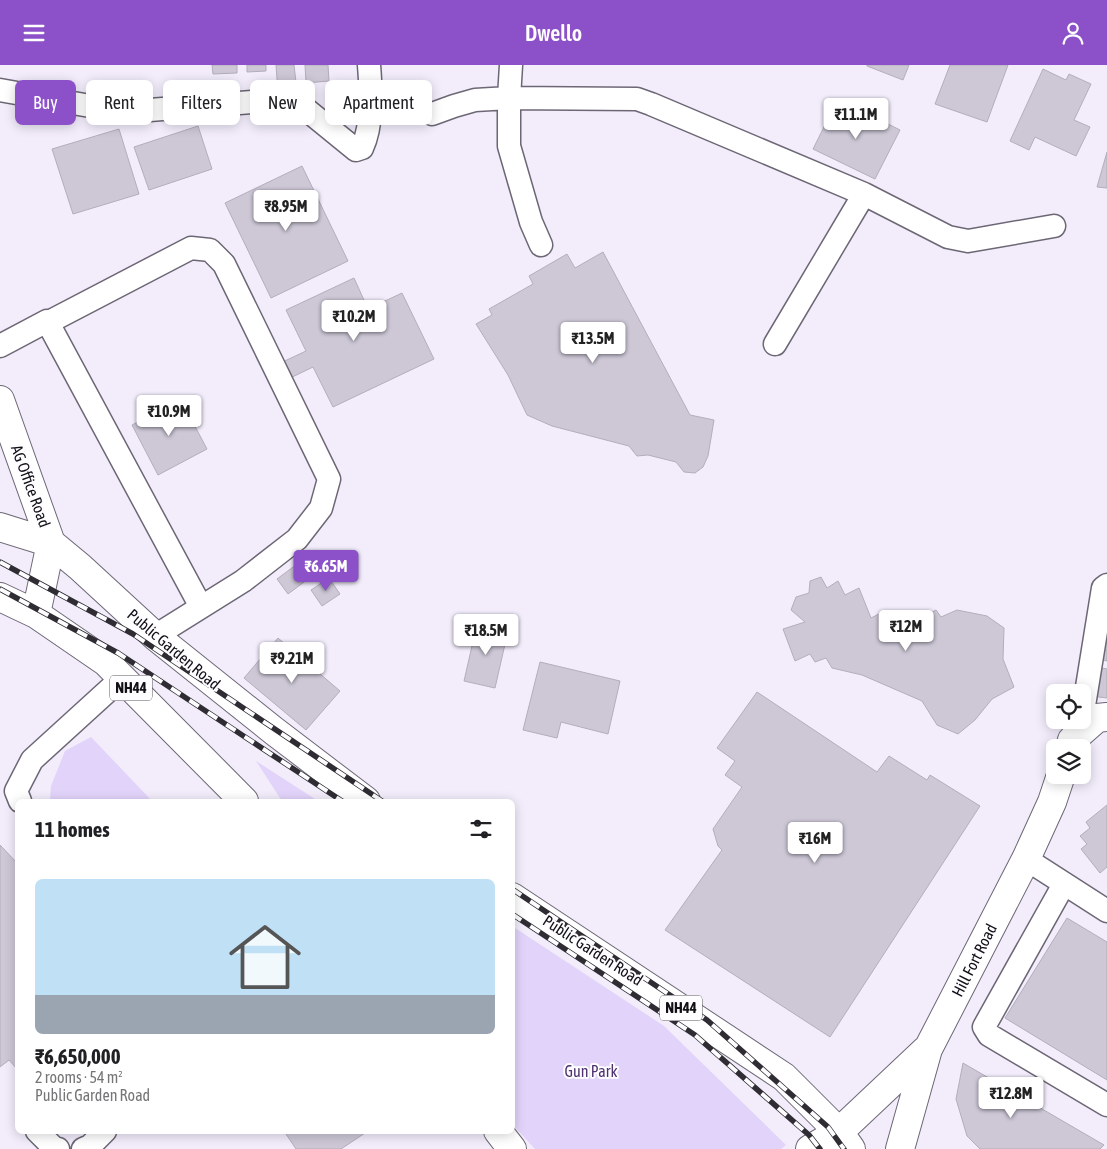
<!DOCTYPE html>
<meta charset="utf-8">
<style>
body{margin:0;font-family:"Asap Condensed",sans-serif;background:#f2f2f2;color:#202124;height:100vh;display:flex;flex-direction:column;font-size:19px;white-space:nowrap}
*{box-sizing:border-box;margin:0}
p{font-size:16px;color:#757577}
.icon{flex:none;width:28px;height:28px;fill:none;stroke:currentColor;stroke-width:2;stroke-linecap:round;stroke-linejoin:round}
.map{position:relative;flex:1;overflow:hidden}
.drawer{position:absolute;left:15px;top:734px;width:500px;height:335px;display:flex;flex-direction:column;background:#fff;border-radius:8px;box-shadow:0 2px 12px #0003}
.drawer>*{flex:none}
.guide{position:absolute;left:15px;top:15px;width:500px;height:45px;display:flex;gap:10px}
.buttons{position:absolute;left:1046px;top:619px;display:grid;gap:10px}
.buttons a{display:grid;place-items:center;width:45px;height:45px;border-radius:8px;background:#fff;box-shadow:0 2px 12px #0003;font-size:25px}
.price{position:absolute;translate:-50% -42px;padding:0 11px;border-radius:5px;background:#fff;color:#222;font-size:16px;line-height:32px;filter:drop-shadow(0 1px 2px #0008)}
.price::after{content:'';position:absolute;left:50%;top:30px;width:15px;height:11px;margin-left:-8px;background:inherit;clip-path:polygon(0 0,100% 0,50% 100%)}
.price.active{background:#8c51c8;color:#fff}
ul{padding:0;list-style:none}
li{display:grid;align-content:center;gap:10px;height:265px;padding:0 20px}
li+li{border-top:1px solid #e0e0e0}
li span{display:grid;place-items:center;height:155px;border-radius:8px;color:#555}
li>.icon{margin-inline-start:auto}
span .icon{width:90px;height:90px;fill:#fffc;stroke-width:1}
li b{font-size:21px}
h2{display:flex;justify-content:space-between;align-items:center;height:60px;padding:0 20px;font-size:21px}
.tag{padding:0 18px;border-radius:8px;background:#fff;box-shadow:0 2px 12px #0003;font-size:18px;line-height:45px}
.tag.active{background:#8c51c8;color:#fff}
header{display:flex;justify-content:space-between;align-items:center;height:65px;padding:0 20px;background:#8c51c8;color:#fff;font-size:22px;font-weight:600}
.map>svg:first-child{display:block}
.green{fill:#e2d3fa}
.building{fill:#cdc7d6;stroke:#b3adbc}
.lines{fill:none;stroke-linecap:round;stroke-linejoin:round}
.minor-casing{stroke:#6d6775;stroke-width:25}
.major-casing{stroke:#6d6775;stroke-width:30}
.highway-casing{stroke:#6d6775;stroke-width:30}
.minor{stroke:#fff;stroke-width:22}
.major{stroke:#fff;stroke-width:28}
.highway{stroke:#fff;stroke-width:28}
.rail-casing{stroke:#2f2d33;stroke-width:5.5}
.rail{stroke:#fdfcff;stroke-width:4;stroke-dasharray:11;stroke-linecap:butt}
.labels{text-anchor:middle;stroke-width:4;stroke-linejoin:round;paint-order:stroke}
.shield{fill:#fdfcff;stroke:#58575b;stroke-width:1}
.shield-label{font-size:15px;font-weight:bold;fill:#121015}
.street-label{font-size:16px;fill:#121015;stroke:#fdfcff}
.park-label{font-size:16px;fill:#4e316f;stroke:#fdfcff}
</style>
<header><svg class="icon" aria-label="menu" viewBox="0 0 24 24"><path d="M4 6h16M4 12h16M4 18h16"/></svg>Dwello<svg class="icon" aria-label="person" viewBox="0 0 24 24"><circle cx="12" cy="8" r="4"/><path d="M4 21q1-7 8-7t8 7"/></svg></header>
<div class="map">
<svg width="1107" height="1084" viewBox="0 0 1107 1084">
<rect width="100%" height="100%" fill="#f2ecfb"/>
<path class="green" d="M91,672L152,736H50L51,721L65,686Z
M256,696L318,736H282Z
M512,861L664,961L786,1080L781,1084H535L513,1060Z"/>
<path class="building" d="M212,0H237V8L213,9Z
M247,0H266V6L247,7Z
M276,0H294L297,26L278,28Z
M305,0H328L329,16L306,18Z
M867,0H909L903,15L867,1Z
M950,0H1008L987,57L935,39Z
M1043,4L1066,15L1069,9L1091,19L1074,55L1090,62L1076,91L1035,72L1029,85L1010,76Z
M838,34L860,45L858,49L878,59L880,55L900,65L875,114L813,84Z
M198,61L212,104L149,125L134,82Z
M119,64L139,129L73,149L52,84Z
M1107,87V123L1097,122Z
M302,101L348,196L271,233L225,138Z
M603,187L690,350L714,355L708,391L703,402L695,408L684,407L676,397L648,390L637,391L629,381L552,361L527,350L508,310L476,259L492,250L489,244L533,219L529,211L567,189L575,203Z
M354,213L368,244L402,228L434,294L333,342L313,302L282,317L274,301L306,286L286,245Z
M181,335L207,384L158,410L132,360Z
M316,485L327,500L288,529L277,514Z
M821,512L827,523L838,516L845,530L859,523L871,553L881,548L897,567L936,545L941,552L957,545L987,551L1004,563L1003,594L1014,622L992,634L975,655L958,669L937,660L922,636L862,610L832,603L826,593L815,597L810,589L795,596L783,564L805,557L791,545L796,532L809,528L810,516Z
M329,513L340,529L322,541L311,525Z
M477,559L508,566L495,623L464,616Z
M278,573L340,626L306,665L244,613Z
M1102,573L1107,574V596L1098,594Z
M540,597L620,616L608,669L561,657L557,673L523,665Z
M1097,602L1107,604V633L1091,631Z
M757,627L877,707L889,691L927,715L930,710L980,741L830,972L665,865L722,785L718,781L713,764L742,722L725,710L735,696L717,683Z
M1107,740V802L1100,808L1081,784L1087,779L1080,771L1090,763L1086,757Z
M0,780L18,799V1005L9,995L0,1002Z
M1067,853L1107,877V1015L1005,953Z
M963,998L1104,1080L1100,1084H980L967,1071L956,1034Z
M284,1066H368L341,1084H296Z"/>
<g class="lines">
<defs>
<path id="minor" d="M511,0L509,33V81L531,157L541,180
M0,25L124,47L252,37L302,41L356,85L362,83C373,60 371,25 369,0
M432,49L454,41L475,35L509,33L637,34L651,39L864,129L948,172L968,176L1054,161
M47,258L191,183L210,185L224,199L329,414L321,443L297,474L243,516L155,571
M775,279L864,129
M0,281L47,256L201,542
M1082,653L1103,523L1107,520
M20,736L16,726L32,695L122,613
M1026,794L1107,846
M1064,819L984,962L989,970L1107,1040
M37,1066L54,1083L58,1084
M83,1084L90,1081L105,1066"/>
<path id="major" d="M1070,682L1072,675L1097,653L1107,652
M810,1084L839,1067L926,985
M900,1084L928,984L1026,794L1052,737L1061,710"/>
<path id="highway" d="M0,335L51,478
M0,462L51,478L80,502L155,571L274,666L366,736
M0,532L36,549L106,597L244,736
M36,549L51,478
M512,832L784,1012L839,1067L851,1084
M498,1066L512,1084"/>
</defs>
<use href="#minor" class="minor-casing"/>
<use href="#major" class="major-casing"/>
<use href="#highway" class="highway-casing"/>
<use href="#minor" class="minor"/>
<use href="#major" class="major"/>
<use href="#highway" class="highway"/>
<defs>
<path id="rail" d="M0,497L133,569L382,736
M0,524L118,588L342,736
M512,824L707,955L828,1062L844,1084
M512,849L695,970L809,1070L820,1084"/>
</defs>
<use href="#rail" class="rail-casing"/>
<use href="#rail" class="rail"/>
</g>
<g class="labels">
<g class="shield">
<rect x="110" y="610.5" width="42" height="25" rx="4"/>
<rect x="660" y="930.5" width="42" height="25" rx="4"/>
</g>
<g class="shield-label">
<text x="131" y="628">NH44</text>
<text x="681" y="948">NH44</text>
</g>
<g class="street-label">
<text transform="translate(31 421) rotate(70)" y="6">AG Office Road</text>
<text transform="translate(174 584) rotate(40)" y="6">Public Garden Road</text>
<text transform="translate(593 885) rotate(33)" y="6">Public Garden Road</text>
<text transform="translate(974 895) rotate(-63)" y="6">Hill Fort Road</text>
</g>
<g class="park-label">
<text x="591" y="1012">Gun Park</text>
</g>
</g>
</svg>
<div class="buttons">
<a><svg class="icon" aria-label="locate" viewBox="0 0 24 24"><circle cx="12" cy="12" r="6"/><path d="M12 2v4M12 18v4M2 12h4M18 12h4"/></svg></a>
<a><svg class="icon" aria-label="layers" viewBox="0 0 24 24"><path d="M12 4l9 5-9 5-9-5zM3 14l9 5 9-5"/></svg></a>
</div>
<b class="price" style="left:856px;top:75px">₹11.1M</b>
<b class="price" style="left:286px;top:167px">₹8.95M</b>
<b class="price" style="left:354px;top:277px">₹10.2M</b>
<b class="price" style="left:593px;top:299px">₹13.5M</b>
<b class="price" style="left:169px;top:372px">₹10.9M</b>
<b class="price active" style="left:326px;top:527px">₹6.65M</b>
<b class="price" style="left:906px;top:587px">₹12M</b>
<b class="price" style="left:486px;top:591px">₹18.5M</b>
<b class="price" style="left:292px;top:619px">₹9.21M</b>
<b class="price" style="left:815px;top:799px">₹16M</b>
<b class="price" style="left:1011px;top:1054px">₹12.8M</b>
<div class="guide">
<a class="tag active">Buy</a>
<a class="tag">Rent</a>
<a class="tag">Filters</a>
<a class="tag">New</a>
<a class="tag">Apartment</a>
</div>
<section class="drawer">
<h2>11 homes<svg class="icon" aria-label="filters" viewBox="0 0 24 24"><path d="M4 7h16M4 17h16"/><circle cx="9" cy="7" r="2"/><circle cx="15" cy="17" r="2"/></svg></h2>
<ul>
<li><span style="background:linear-gradient(#bfe0f5 75%,#9aa5b1 0)"><svg class="icon" aria-label="home" viewBox="0 0 24 24"><path d="M3 11l9-7 9 7M6 9v11h12V9"/></svg></span><div><b>₹6,650,000</b><p>2 rooms · 54 m²</p><p>Public Garden Road</p></div></li>
</ul>
</section>
</div>
